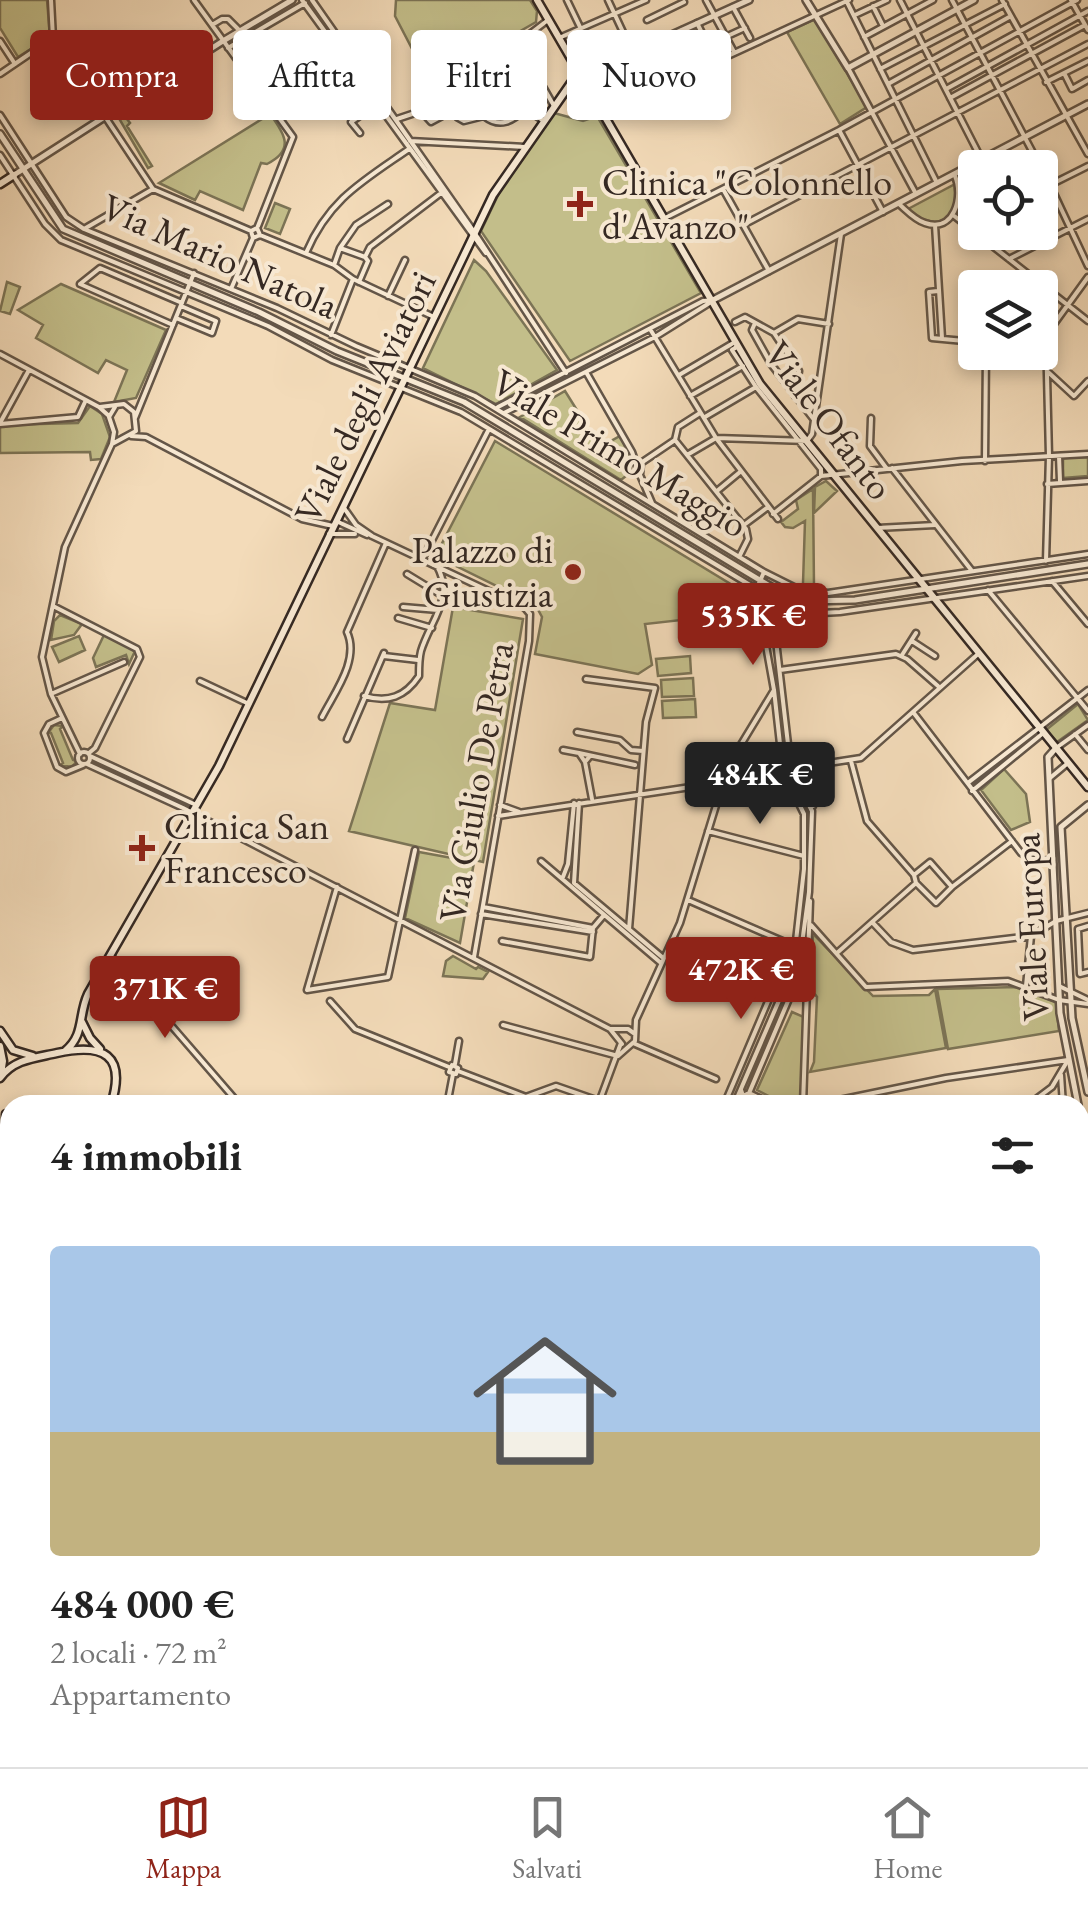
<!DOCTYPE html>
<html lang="it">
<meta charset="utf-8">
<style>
body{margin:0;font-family:"EB Garamond",serif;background:#f2f2f2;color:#222;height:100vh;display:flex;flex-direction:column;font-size:38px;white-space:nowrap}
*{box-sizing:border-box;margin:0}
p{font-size:32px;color:#767676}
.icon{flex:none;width:55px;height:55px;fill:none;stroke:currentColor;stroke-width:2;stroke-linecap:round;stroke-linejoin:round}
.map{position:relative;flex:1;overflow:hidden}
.sheet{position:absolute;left:0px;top:1095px;width:1090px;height:672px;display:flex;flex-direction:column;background:#fff;border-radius:30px 30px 0 0;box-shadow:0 5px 15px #0003}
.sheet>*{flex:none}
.hud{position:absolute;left:30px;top:30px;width:1030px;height:90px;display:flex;gap:20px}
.fabs{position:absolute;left:958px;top:150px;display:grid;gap:20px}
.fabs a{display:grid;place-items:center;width:100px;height:100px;border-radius:10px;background:#fff;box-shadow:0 5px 15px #0003;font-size:50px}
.price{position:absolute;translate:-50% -85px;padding:0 22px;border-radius:10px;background:#8f2418;color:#fff;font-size:32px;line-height:65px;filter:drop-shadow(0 2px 5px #0008)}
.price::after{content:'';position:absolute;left:50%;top:60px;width:30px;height:22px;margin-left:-15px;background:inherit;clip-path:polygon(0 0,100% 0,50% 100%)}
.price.on{background:#222;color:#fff}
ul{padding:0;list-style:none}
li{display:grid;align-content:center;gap:20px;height:530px;padding:0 50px}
li span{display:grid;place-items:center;height:310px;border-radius:10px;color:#555}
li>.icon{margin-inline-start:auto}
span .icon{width:180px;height:180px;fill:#fffc;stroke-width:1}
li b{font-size:42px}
h2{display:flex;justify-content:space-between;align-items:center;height:120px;padding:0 50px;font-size:42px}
.tag{padding:0 35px;border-radius:10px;background:#fff;box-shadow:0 5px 15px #0003;font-size:35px;line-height:90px}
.tag.on{background:#8f2418;color:#fff}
.tabs{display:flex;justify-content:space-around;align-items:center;height:140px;border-top:2px solid #e0e0e0;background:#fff;font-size:28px;color:#767676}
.tabs a{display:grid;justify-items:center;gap:5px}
.tabs .on{color:#8f2418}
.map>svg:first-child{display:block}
.green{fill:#c3be8a;stroke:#7c7456;stroke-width:2.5}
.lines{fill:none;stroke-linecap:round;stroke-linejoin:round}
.minor-casing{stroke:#645648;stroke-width:9}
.tertiary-casing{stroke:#645648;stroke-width:10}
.secondary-casing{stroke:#352923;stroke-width:11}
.trunk-casing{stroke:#352923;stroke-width:14}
.minor{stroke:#f7e8d2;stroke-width:4}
.tertiary{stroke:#f7e8d2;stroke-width:5}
.secondary{stroke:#f7e8d2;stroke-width:6}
.trunk{stroke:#f3dbb9;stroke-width:9}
.poi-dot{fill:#8f2418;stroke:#f7e8d2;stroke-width:4}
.labels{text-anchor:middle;stroke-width:8;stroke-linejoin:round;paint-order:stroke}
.poi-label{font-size:38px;fill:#352923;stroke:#f7e8d2;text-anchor:start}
.street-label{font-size:38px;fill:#352923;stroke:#f7e8d2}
</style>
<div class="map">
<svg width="1088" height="1767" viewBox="0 0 1088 1767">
<rect width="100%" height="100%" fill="#f3dbb9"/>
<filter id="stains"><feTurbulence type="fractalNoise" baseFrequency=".002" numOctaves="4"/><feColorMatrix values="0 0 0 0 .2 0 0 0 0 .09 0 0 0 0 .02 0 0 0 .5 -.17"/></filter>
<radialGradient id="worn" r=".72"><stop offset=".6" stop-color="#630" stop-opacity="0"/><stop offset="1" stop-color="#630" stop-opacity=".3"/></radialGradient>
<path class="green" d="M0,0H47L50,37L18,57L0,28Z
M396,0H530L537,11L536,22L444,75L421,66L395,16Z
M815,19L867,107L840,124L787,32Z
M157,90L163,99L159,98L127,119L130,123L127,126L152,166L148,168L117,115Z
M554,113L583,121L597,116L701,293L570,361L481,231L500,191Z
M270,114C285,134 295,150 267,164L261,163L243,210L200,191L195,200L159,183Z
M957,183L953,214L937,223L915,217L908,209Z
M275,203L290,209L280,234L265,228Z
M474,260L486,271L557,370L496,404L423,368Z
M7,282L20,287L10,314L0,311Z
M61,284L166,330L136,398L114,402L127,370L106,360L98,373L36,338L43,325L18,310Z
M565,391L600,447L620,436L631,456V472L621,480L520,417Z
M90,406L102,414L110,437L101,459L91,460L90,452L0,453V425L78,423Z
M495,441L752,597L753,612L645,624L652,665L638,674L535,654L542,617L531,597L525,600L442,559L438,551Z
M1088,457V476L1063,478V458Z
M826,481L837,491L814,513L815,487Z
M813,489L814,586L803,583L805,521L793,528L785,527L781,522L798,509L796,500Z
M453,607L523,619L483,862L349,831L390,703L435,710Z
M60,615L82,624L74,635L51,640L54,621Z
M104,635L135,651L129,664L126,655L96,667L93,658Z
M79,636L85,650L59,662L52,647Z
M690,656L691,673L658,676L656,659Z
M693,678L694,696L662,697L661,680Z
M695,699L696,717L663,718L662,701Z
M1078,704L1088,720L1057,742L1046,730Z
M54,725L63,726L60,729L73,760L77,761L72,767L60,765L63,763L51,733H48Z
M1004,769L1026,794L1030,822L1011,830L981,790Z
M419,852L474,862L460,943L405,918Z
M813,934L873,996L929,995L935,989L946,1048L810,1072L814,1062L817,997L811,989Z
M453,956L476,969L478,967L488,972L483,979L443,976L446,961Z
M1017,987L1056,1002L1059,1031L948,1049L937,989Z
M792,1012L806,1018L802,1093L796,1102L786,1105L757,1090Z
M1088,1192V1277H1080V1195Z"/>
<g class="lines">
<defs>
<path id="minor" d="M51,0L53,38L153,189L251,231L257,228L260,235L253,238L251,231
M194,0L293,137L258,226
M302,0L486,253
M312,0L474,232L566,373
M567,0L580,27
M608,0L650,90
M706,0L734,52
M846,0L937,183
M900,0L986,168
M952,0L1050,185L1088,266
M1002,0L1088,154
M1071,0L1088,30
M873,6L882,24
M733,7L750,38
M855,15L887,0
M548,20L518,43L554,106
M647,20L684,2
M697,23L708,45
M212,25L222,19H228L240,31
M682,30L692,52
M666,37L678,64
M864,37L933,0
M559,38L646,0
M0,41L15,64
M652,43L667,81
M228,48L305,3
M1088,61L1064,73L1072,89L1088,80
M848,68L916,194
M880,69L1005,4
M0,74L53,38
M642,75L745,28
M492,82L503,69L502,59
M1046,82L1064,73
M156,83L175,111
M888,84L1011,16
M948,88L1088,11
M496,98L492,82L483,76H475L468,87V99L508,98L544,121
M950,98L1085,25
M468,99L456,111L457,117L464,121L484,116L481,98
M436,104L449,89
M604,113L849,0
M0,115L66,217L84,229L277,308L356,346L475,396L764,572L800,590L828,593L1088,554
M444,115L434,105L421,111L431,122L444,115L457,114
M484,116C500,129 513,121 526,108
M397,119L421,111
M839,130L883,212
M360,133L351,122L378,103
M410,141L525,147
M0,155L45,224L61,240L268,326L332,360L461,412L790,609L821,613L840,612L1088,576
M723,189L769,271
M1040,190L1088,166
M899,204C907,211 915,220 925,223C954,233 964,197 955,176
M953,215L1088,321
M665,218L839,130L1077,0
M743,225L1088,44
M935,225L942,338
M965,226L975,221
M84,229L153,189
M260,235L334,265L353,279L434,317
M340,248L356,225L388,204
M306,253C329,199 363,181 409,149
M365,257L370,247L441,193
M1009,259L1088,219
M334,265L340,248L365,257
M359,282L368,261L365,257
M231,289L253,238
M938,291L929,292L932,338L975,342
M388,296L405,260
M176,318L212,333L216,321L181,306
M735,322L745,317L774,333L799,371L795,396
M755,323L752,330L771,364L815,421
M173,325L80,284L100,268L182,303
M650,329L716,438L778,519
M774,333L798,319L829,324
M331,335L353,279
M738,346L732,350L756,387L821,469V476
M0,354L99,407L109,416
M586,372L632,452L640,475
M1048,372L1074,396L1088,381
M679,375L735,342
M690,396L743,366
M100,407L124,404L134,412L136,431L112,444
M498,407L703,301L713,300
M504,413L655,337L711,302
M700,413L678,427L675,440L746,529L748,539L739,557
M705,417L756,387
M135,418L194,273
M871,418L870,446L887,469
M0,423L29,370
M0,424L78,417L85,402
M131,436L146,437L302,519L333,526
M687,455L716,438L807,441L812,434L841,234
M1059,456L1060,481
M985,461L986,352
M892,468L972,571
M1047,484L1088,481
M717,491L740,472
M652,503L640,475L641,463L675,440
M344,508L356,525L372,536L525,608L530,614L529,641L474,957
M773,514L821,476L962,461L1088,454
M336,521L367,535
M744,525L768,507
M877,528L935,525
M329,534H355
M423,558L489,429
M1046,561L1049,456L1046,335L1088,277
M407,574L443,596
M1052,581L1088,624
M988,590L1088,711
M53,606L137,649L140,657L95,748L89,753
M403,607L438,610
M398,618L432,628
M912,641L935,656
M902,655L916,633
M384,656L418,660
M780,670L896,654L907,659L938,686
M586,679L655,688L646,722L629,929
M200,681L249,704
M51,694L124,662
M364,696C388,703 405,697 419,676C419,668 419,659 421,651C430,621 455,598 437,566
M913,712L1021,853L1036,861L1051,860
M322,717C334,693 360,660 347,632L386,543
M62,718L49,724L44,733L57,767L66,772L83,765
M577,732L620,740L631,750L643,751
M1075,734L1088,750
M347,739L384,653
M1056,748L1088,725
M563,750L579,753
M78 758a6 6 0 1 1 12 0a6 6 0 1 1-12 0Z
M80,754L51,694L42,657L65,547L112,444L114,432L109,417L115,407
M90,756L194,804
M590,756L585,762L592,799
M851,761L867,821L914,875L916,883L936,903L952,887L930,862L914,875
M585,762L579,753L635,765
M87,764L183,808L610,1029H628L635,1034
M813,767V806
M725,771L774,690
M717,773L723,771L739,775
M1050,778L1068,763
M969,782L1088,690
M972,791L1042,734
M579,803L574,883L662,957
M500,805L519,812
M498,816L717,783L724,785L744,776L861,758L978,654
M708,831L804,856
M541,861L661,963
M563,877L568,864L574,803
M337,887L307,990L388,977L415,850
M952,887L1012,841
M688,900L794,946
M483,907L593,928
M481,914L593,932
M872,922L891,942L913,950L1031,936
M811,925L866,987L1008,981L1059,1000L1088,1004
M1088,926L1078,929L1080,974L1088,972
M502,941L590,957L593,928L604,915
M837,953L916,883
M111,956L240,1105
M1026,986L1031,936L1056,921L1088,913
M1059,986L1088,1000
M330,1001L355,1029L449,1067
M503,1025L618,1056
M610,1029L622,1044
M633,1043L716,1079
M618,1056L635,1041L636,1020L680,923L722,786
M455,1064L459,1041
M452,1065L458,1068L456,1074L449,1072Z
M458,1071L526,1097L556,1086L599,1101
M1061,1075L1063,1105
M741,1090L743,1096L749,1093L774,1105
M449,1095L453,1074
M598,1105L621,1043
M724,1105L789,952
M734,1105L793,968L804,869V814L783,771L774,690L756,590L764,572
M744,1105L797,980L809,892L812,811L791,770L775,632L800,590
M803,1105L810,901
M815,1105L946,1078L1068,1060
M1028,1105L1052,1087L1068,1060
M1080,1281H1088
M1080,1419L1088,1417
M1080,1428L1088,1427
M1080,1502L1088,1505
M1080,1558L1088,1557
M0,1603L10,1607
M1080,1643L1088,1631
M1080,1655L1088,1677
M1080,1665L1087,1689
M278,1758L279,1767
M423,1758V1767
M587,1758H615
M637,1758H639
M655,1758L739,1767
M799,1758L813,1767
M814,1758L823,1764
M907,1758L924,1767
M967,1758L968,1767
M994,1758L995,1767
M820,1767L827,1762L856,1758
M1016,1767L1024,1758
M1046,1767L1088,1756"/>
<path id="tertiary" d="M806,0L848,68L974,0
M581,76L749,0
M0,134L63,229L259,312L337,351L464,402L783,594L803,601L855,600L1088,564
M14,175L223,41L292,0
M713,300L1088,104
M1056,748L1048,757L1060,1013L1078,1105
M1088,805L1061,827L1072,1018L1088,1092
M1080,1112L1088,1148"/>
<path id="secondary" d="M537,0L760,384L1088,787
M0,184L14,175
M82,1022L90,1038L100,1049
M0,1031L13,1050L33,1056
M0,1046L3,1061L1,1074
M65,1051C85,1035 78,1015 88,994L219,766L493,195L571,83L581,76
M0,1078C14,1059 35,1058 57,1053C103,1043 127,1054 111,1105
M0,1147L6,1131V1114"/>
<path id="trunk" d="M258,1758L259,1767
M265,1758L266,1767"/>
</defs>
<use href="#minor" class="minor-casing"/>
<use href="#tertiary" class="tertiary-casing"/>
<use href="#secondary" class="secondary-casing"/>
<use href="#trunk" class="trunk-casing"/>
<use href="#minor" class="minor"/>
<use href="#tertiary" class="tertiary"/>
<use href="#secondary" class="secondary"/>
<use href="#trunk" class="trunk"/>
</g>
<g class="poi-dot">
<path d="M575 189h10v10h10v10h-10v10h-10v-10h-10v-10h10z"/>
<circle cx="573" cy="572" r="10"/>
<path d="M137 833h10v10h10v10h-10v10h-10v-10h-10v-10h10z"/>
</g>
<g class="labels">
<g class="poi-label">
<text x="602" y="195">Clinica "Colonnello<tspan x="602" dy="44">d'Avanzo"</tspan></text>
<text x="553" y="563" text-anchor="end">Palazzo di<tspan x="553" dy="44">Giustizia</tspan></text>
<text x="164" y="839">Clinica San<tspan x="164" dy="44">Francesco</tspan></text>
</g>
<g class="street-label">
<text transform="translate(220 256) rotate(24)" y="13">Via Mario Natola</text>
<text transform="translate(365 397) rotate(-64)" y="13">Viale degli Aviatori</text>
<text transform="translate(829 420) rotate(53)" y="13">Viale Ofanto</text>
<text transform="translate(620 453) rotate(31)" y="13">Viale Primo Maggio</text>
<text transform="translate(476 782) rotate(-80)" y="13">Via Giulio De Petra</text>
<text transform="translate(1031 927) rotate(-93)" y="13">Viale Europa</text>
</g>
</g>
<rect width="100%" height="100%" filter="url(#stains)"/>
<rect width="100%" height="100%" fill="url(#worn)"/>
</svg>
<div class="fabs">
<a><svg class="icon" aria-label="locate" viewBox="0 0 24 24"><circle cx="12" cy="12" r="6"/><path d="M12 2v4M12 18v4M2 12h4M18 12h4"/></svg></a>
<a><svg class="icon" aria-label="layers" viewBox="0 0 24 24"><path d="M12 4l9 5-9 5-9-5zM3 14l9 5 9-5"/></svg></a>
</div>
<b class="price" style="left:753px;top:668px">535K €</b>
<b class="price on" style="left:760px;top:827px">484K €</b>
<b class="price" style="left:741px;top:1022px">472K €</b>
<b class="price" style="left:165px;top:1041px">371K €</b>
<div class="hud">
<a class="tag on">Compra</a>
<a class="tag">Affitta</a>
<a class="tag">Filtri</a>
<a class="tag">Nuovo</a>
</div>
<section class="sheet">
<h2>4 immobili<svg class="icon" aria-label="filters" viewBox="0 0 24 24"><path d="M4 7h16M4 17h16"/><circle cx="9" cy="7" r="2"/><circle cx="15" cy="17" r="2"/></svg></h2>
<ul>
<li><span style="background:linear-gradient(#a9c7e8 60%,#c2b280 0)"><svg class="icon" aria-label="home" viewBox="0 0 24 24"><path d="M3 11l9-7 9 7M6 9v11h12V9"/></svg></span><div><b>484 000 €</b><p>2 locali · 72 m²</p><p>Appartamento</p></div></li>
</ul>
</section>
</div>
<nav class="tabs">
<a class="on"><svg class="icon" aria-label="map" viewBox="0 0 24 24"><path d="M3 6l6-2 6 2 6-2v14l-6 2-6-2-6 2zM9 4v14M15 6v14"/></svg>Mappa</a>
<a><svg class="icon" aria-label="saved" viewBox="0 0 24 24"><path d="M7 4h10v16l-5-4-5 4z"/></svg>Salvati</a>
<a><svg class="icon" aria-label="home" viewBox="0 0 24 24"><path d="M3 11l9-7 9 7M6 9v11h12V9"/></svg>Home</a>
</nav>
